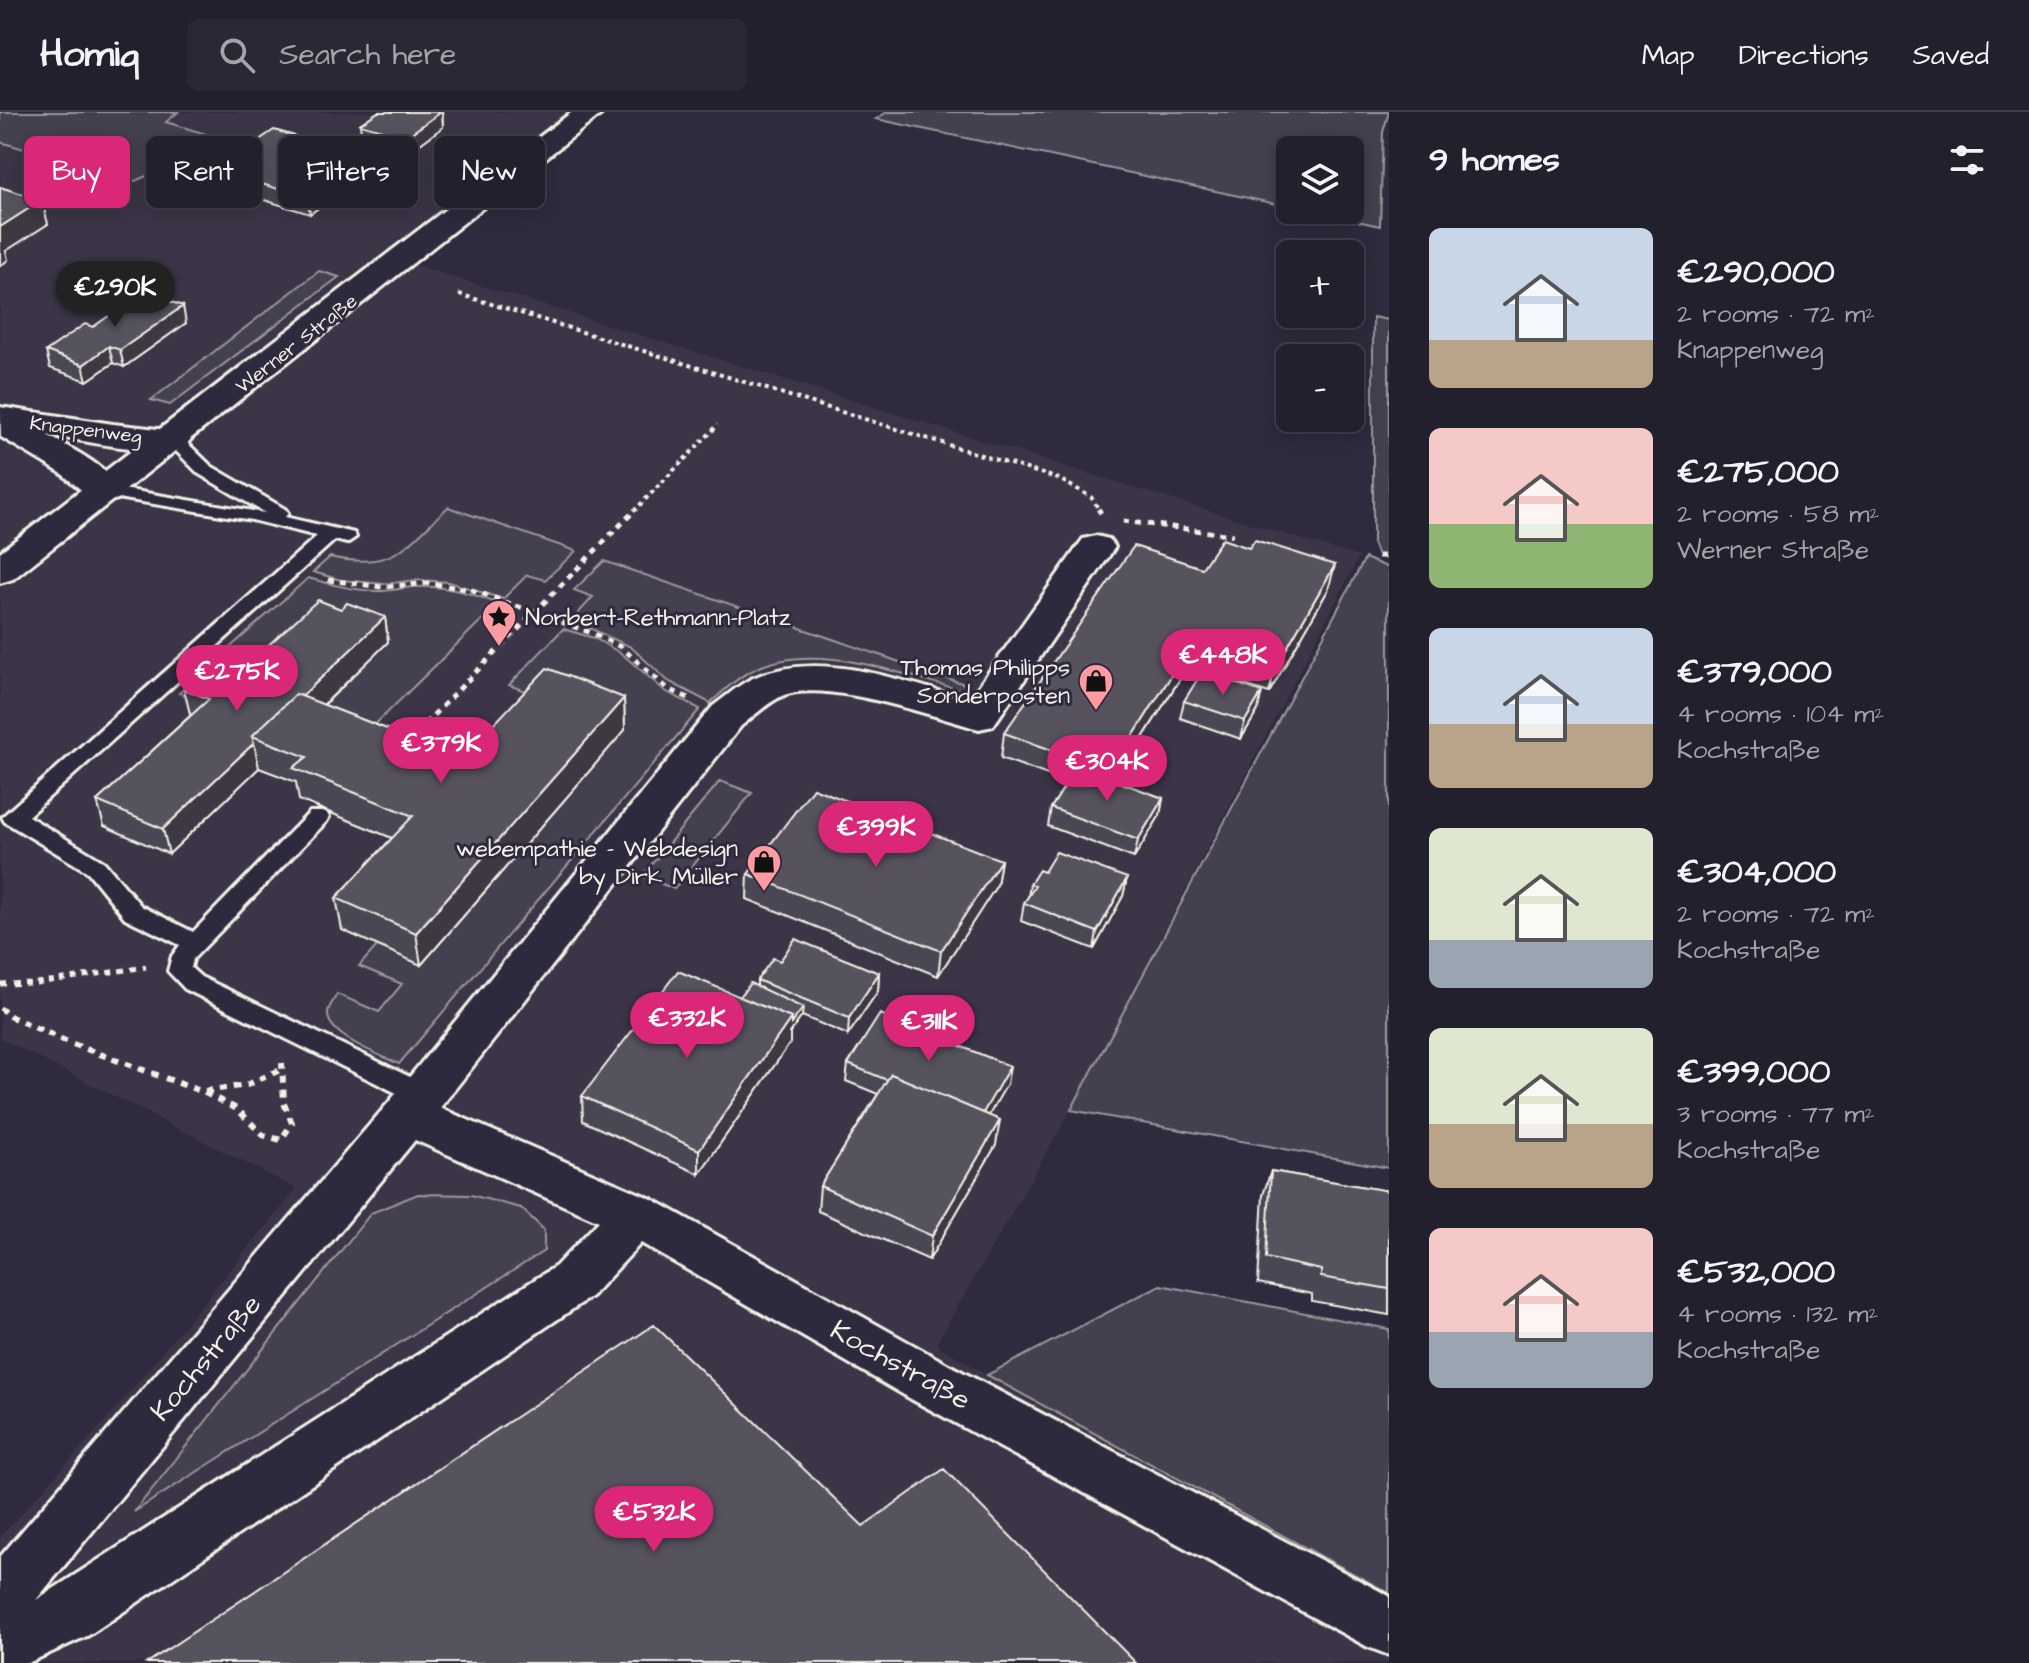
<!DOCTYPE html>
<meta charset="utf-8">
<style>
body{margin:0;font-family:"Architects Daughter",sans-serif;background:#2b2836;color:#f1f3f6;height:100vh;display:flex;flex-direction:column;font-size:30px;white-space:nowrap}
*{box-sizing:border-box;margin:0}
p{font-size:26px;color:#a3a3aa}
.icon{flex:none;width:44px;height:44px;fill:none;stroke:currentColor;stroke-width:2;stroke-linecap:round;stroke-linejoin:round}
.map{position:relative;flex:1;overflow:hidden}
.drawer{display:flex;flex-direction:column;background:#23202e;width:640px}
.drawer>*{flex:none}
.guide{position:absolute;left:24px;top:24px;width:760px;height:72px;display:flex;gap:16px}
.buttons{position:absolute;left:1276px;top:24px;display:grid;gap:16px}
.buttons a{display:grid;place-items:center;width:88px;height:88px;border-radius:12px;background:#23202e;box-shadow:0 4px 20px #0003,0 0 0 2px #403e4a;font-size:40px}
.price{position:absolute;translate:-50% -68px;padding:0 18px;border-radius:28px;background:#db2777;color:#fff;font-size:26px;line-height:52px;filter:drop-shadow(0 2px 4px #0008)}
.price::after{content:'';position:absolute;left:50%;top:48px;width:24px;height:18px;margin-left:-12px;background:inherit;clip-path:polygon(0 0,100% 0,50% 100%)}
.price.selected{background:#222;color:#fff}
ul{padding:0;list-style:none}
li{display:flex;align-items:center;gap:24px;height:200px;padding:0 40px}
li span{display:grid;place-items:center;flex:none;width:224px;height:160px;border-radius:12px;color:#555}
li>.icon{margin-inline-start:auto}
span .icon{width:96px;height:96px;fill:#fffc;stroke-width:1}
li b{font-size:34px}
h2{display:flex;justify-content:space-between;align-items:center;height:96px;padding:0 40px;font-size:34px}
.chip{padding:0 28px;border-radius:12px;background:#23202e;box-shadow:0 4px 20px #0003,0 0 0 2px #403e4a;font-size:28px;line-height:72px}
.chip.selected{background:#db2777;color:#fff}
header{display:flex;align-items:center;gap:48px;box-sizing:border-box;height:112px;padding:0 40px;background:#23202e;border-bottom:2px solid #403e4a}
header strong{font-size:38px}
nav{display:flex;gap:44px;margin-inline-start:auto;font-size:28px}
.search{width:560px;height:72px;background:#2b2836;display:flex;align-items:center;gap:20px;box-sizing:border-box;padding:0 28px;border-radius:12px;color:#a3a3aa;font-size:30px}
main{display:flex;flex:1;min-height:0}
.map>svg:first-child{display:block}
.built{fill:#3b3647}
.green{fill:#454050;stroke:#9c989c;stroke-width:2}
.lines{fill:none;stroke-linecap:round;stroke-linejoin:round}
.service-casing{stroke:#f4f1e8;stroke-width:6}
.minor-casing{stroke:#f4f1e8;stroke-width:6}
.secondary-casing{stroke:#f4f1e8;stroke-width:6}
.path-far2{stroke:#f4f1e8;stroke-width:4;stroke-dasharray:4 4;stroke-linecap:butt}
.path-far1{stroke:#f4f1e8;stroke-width:5;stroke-dasharray:6 6;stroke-linecap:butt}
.path{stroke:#f4f1e8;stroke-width:6;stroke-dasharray:7 7;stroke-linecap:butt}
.service{fill:#2f2a3d;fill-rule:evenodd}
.minor{fill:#2f2a3d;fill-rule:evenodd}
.secondary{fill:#2f2a3d;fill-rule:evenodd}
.wall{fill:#4a4752;stroke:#f4f1e8;stroke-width:2}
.shaded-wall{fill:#3c3942;stroke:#f4f1e8;stroke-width:2}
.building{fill:#56525f;stroke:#f4f1e8;stroke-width:2}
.labels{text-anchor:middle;stroke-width:6;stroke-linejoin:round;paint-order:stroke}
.far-street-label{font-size:20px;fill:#f4f1e8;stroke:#2f2a3d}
.poi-label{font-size:24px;fill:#f4f1e8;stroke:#2f2a3d;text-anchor:end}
.near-street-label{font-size:28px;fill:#f4f1e8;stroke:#2f2a3d}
</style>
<header>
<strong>Homiq</strong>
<div class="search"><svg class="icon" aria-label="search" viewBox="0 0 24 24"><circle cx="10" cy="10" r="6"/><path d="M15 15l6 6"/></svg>Search here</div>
<nav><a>Map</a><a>Directions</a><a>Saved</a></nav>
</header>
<main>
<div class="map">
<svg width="1389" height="1551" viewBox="0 0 1389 1551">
<rect width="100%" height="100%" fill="#2f2a3d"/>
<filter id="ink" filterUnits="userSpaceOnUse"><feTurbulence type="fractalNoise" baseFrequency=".0125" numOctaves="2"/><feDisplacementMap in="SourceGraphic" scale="16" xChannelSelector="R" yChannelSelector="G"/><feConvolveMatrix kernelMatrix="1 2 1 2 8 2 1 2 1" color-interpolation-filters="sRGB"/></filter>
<g filter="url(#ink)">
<path class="built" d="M70,0H571L385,144L1359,445L1071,998L936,1232L987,1263L1389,1481V1551H0V1425L108,1306L297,1077L0,926V30Z"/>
<path class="green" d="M0,0H178L166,10L213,24L163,57L135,69L0,30Z
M887,0H1389L1383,20L1380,114L1307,98H1350V38H1290V95L876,7Z
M319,159L339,165L170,293L151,288Z
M1373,205L1389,208V448L1378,444L1373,431Z
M448,395L576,439L545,468L527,463L503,487L449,470L417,468L384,472L341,468L313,460L330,445C394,459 405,435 448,395Z
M1365,446L1389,456V1056L1071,998Z
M604,449L967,573L965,579C899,563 812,525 749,560C735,567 722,581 710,591L668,569L631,535L572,508L593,485L574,478Z
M308,466C330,472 352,478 375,479C388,480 400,476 413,475C442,473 471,480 498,492L353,634L179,581Z
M563,517L594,526L622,542L665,579L700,597L399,952C381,943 325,924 328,900C329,894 335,887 337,882L379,900L402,872L359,854L378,833L549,588L509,573Z
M720,669L752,681L674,777L642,764Z
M418,1082L471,1083L521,1096L544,1118V1139L134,1400L371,1101Z
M1160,1173L1389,1217V1481L987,1263Z"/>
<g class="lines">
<defs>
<path id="service" d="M173,322L179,323L211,354L285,397L288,401L285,405L354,421L356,425L347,431L335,428L28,704L104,750L141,794L193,820L310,700H326L329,705L326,710L193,847L191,856L201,865L433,976L436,983L433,990L424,992L415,990L185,877L168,859L172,844L180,833L125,806L88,760L5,710L2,705L317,424L252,408L99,383L96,379L105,374L265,401L199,362L164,327Z"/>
<path id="minor" d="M0,295L113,312L185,320L191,327L185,334C146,344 88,329 47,323C74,338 105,353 123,379L118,387L105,390L92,387L61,361L1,325Z
M1096,424L1109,427L1115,435L993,614L979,617C934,605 825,566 782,584C767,591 754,604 741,614L440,996L652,1087L949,1253L1389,1484V1543L1368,1535L911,1287L641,1131L592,1184L89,1523L28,1551H0V1445L390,989L713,594C726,585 738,573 753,566C821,536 903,570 969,588L1083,427ZM415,1028L599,1109L556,1154L36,1488Z"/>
<path id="secondary" d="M572,0H604L13,467L0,471V440Z"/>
</defs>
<use href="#service" class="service-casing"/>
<use href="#minor" class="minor-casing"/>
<use href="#secondary" class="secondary-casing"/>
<path class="path-far2" d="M459,182L1059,367L1091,385L1100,399
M634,399L718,313"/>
<path class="path-far1" d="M1098,397L1101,401
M1123,409L1233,423
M1378,444H1389
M328,468L382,475L429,471L472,478L592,521L621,535L668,577L691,587
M408,629L636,397
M0,872L36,871L146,855
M0,896L13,906"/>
<path class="path" d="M9,904L70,931L203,980L237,997L263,1023L281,1028L292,1011L284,991L282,951
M205,979L247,973L280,958"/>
<use href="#service" class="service"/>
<use href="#minor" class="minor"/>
<use href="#secondary" class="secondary"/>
</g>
<path class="wall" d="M378,0H442L443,15L408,41L362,28L360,12Z
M343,38L383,41L384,49L367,61L363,60L364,63L356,69L342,65V63L317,81L325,91L310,102L205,70L203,62L223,52Z
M186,211L124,255L113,251L87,269L50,256L46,239Z
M1202,456L1328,478L1269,581L1188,554L1116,669L1163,686L1160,703L1134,746L1048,714L1051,696L1067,670L1001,646L1004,621Z
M341,497L385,505L388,530L324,593L462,646L624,586L625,618L421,853L342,818L336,786L392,726L299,688L296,670L259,656L169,742L104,714L97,689L191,603L190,602L184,577L231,567Z
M1184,589L1258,598L1241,627L1180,606Z
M1001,748L997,773L938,864L747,787L748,762Z
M1044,760L1127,766L1123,784L1094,837L1021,809L1024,791L1028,785L1030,772Z
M780,849L879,861L878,879L848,923L802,904L790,921V931L699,1062L583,1009L582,984L757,874V868Z
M848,952L1007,972L988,1003L996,1033L929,1148L818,1099L820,1074L878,982L846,969Z
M1271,1059L1389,1079V1203L1312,1189V1182L1258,1171L1263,1083Z"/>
<path class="shaded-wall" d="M441,0H442L443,15L408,41L406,25Z
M350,40L352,56H341L342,63L302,92L293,89L292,81Z
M383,41L384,49L367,61V53Z
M363,55L364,63L356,69L355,60Z
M324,83L325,91L310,102L309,94Z
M42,88L48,112L6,139L8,148L0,154V115Z
M183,194L186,211L124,255L120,238Z
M109,234L113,251L87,269L83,253Z
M1335,453L1328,478L1269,581L1275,556Z
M385,505L388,530L280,635L258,626Z
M1193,529L1188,554L1106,684L1111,659Z
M1262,580L1258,598L1241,627L1245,609Z
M624,586L625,618L421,853L416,821Z
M254,631L259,656L169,742L163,717Z
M1163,686L1160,703L1134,746L1138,728Z
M1001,748L997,773L938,864L941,839Z
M1127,766L1123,784L1094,837L1097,820Z
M879,861L878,879L848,923L849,906Z
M803,896L802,904L790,921V931L699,1062V1038L791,906Z
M1010,954L1007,972L977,1024L979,1007Z
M1000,1008L996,1033L929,1148L932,1124Z"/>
<path class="building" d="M378,0H441L406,25L360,12Z
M274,18L350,40L292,81L214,58Z
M352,32L383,41L367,53L351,48L350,40L343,38Z
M219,51L223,52L214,58L216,66L203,62Z
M349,51L363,55L355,60L341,56Z
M0,75L42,88L0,115Z
M308,79L324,83L309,94L293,89Z
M143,180L183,194L120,238L109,234L83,253L46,239L85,212L93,215Z
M1222,427L1249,436L1255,428L1335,453L1275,556L1193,529L1111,659L1004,621L1134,434L1202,456Z
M318,488L341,497L347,491L385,505L302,584L296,582L252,624L254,631L163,717L97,689L209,587L184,577L205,558L231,567Z
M547,556L624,586L416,821L336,786L413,704L293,656L307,645L252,624L296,582L462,646Z
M1202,560L1262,580L1245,609L1184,589Z
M1077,655L1163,686L1138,728L1051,696Z
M813,676L1001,748L941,839L748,762Z
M1056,740L1127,766L1097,820L1024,791L1035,774L1030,772L1039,758L1044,760Z
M795,827L879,861L849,906L757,868L773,846L780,849Z
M678,859L791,906L699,1038L582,984Z
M750,871L803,896L791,912V906L740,885Z
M880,902L1010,954L983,1001L891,962L887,968L848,952Z
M891,962L1000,1008L932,1124L820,1074Z
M1271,1059L1389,1079V1177L1321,1165V1158L1266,1146Z
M654,1213L863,1414L944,1357L1136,1551H147Z"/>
</g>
<defs>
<symbol id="sight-pin" viewBox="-11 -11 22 30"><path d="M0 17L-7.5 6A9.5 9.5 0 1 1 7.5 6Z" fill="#ff9aa2" stroke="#2f2a3d"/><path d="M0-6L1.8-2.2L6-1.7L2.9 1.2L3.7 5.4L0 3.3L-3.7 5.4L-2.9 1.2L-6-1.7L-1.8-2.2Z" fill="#111"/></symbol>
<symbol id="shop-pin" viewBox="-11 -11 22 30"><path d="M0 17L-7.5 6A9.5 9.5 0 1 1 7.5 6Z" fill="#ff9aa2" stroke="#2f2a3d"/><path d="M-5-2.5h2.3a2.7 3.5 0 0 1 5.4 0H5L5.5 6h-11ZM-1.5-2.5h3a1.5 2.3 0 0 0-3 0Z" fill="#111"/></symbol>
</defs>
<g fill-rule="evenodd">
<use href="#sight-pin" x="479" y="485" width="40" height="54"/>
<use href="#shop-pin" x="1076" y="549" width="40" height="54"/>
<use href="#shop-pin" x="744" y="730" width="40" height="54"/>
</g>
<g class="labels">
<g class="far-street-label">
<text transform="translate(296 231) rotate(-38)" y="7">Werner Straße</text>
<text transform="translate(86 317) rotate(7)" y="7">Knappenweg</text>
</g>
<g class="poi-label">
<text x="525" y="513" text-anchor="start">Norbert-Rethmann-Platz</text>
<text x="1070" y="563">Thomas Philipps<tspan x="1070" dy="28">Sonderposten</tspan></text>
<text x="738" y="744">webempathie - Webdesign<tspan x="738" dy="28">by Dirk Müller</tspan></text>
</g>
<g class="near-street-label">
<text transform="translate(205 1245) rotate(-50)" y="10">Kochstraße</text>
<text transform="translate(901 1252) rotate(29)" y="10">Kochstraße</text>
</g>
</g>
</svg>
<div class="buttons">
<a><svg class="icon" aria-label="layers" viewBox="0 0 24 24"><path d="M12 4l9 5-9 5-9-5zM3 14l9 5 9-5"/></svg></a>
<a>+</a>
<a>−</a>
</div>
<b class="price selected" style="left:115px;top:217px">€290K</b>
<b class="price" style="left:1223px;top:585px">€448K</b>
<b class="price" style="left:237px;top:601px">€275K</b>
<b class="price" style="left:441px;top:673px">€379K</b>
<b class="price" style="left:1107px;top:691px">€304K</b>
<b class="price" style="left:876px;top:757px">€399K</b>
<b class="price" style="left:687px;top:948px">€332K</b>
<b class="price" style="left:929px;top:951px">€311K</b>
<b class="price" style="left:654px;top:1442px">€532K</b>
<div class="guide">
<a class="chip selected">Buy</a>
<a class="chip">Rent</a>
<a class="chip">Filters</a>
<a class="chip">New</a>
</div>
</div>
<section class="drawer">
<h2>9 homes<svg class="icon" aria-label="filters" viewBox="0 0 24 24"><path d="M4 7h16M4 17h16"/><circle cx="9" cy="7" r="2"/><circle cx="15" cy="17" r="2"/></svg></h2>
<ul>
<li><span style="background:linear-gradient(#c9d6e8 70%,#b9a48a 0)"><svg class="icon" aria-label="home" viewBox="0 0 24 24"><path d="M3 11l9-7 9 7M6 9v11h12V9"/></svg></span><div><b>€290,000</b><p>2 rooms · 72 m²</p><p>Knappenweg</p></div></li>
<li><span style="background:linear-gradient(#f6c9c9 60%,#8fb573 0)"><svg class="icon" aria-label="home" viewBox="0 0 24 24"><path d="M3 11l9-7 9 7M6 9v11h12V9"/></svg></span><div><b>€275,000</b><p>2 rooms · 58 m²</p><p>Werner Straße</p></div></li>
<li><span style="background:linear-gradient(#c9d6e8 60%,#b9a48a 0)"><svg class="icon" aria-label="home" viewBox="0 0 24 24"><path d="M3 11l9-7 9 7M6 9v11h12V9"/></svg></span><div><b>€379,000</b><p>4 rooms · 104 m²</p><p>Kochstraße</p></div></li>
<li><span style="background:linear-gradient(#dfe7d0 70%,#9aa5b1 0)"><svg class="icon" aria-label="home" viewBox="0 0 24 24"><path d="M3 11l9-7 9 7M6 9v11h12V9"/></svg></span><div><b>€304,000</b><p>2 rooms · 72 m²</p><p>Kochstraße</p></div></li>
<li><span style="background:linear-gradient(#dfe7d0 60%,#b9a48a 0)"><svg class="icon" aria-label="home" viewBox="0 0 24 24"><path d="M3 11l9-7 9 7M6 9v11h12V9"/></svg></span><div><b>€399,000</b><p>3 rooms · 77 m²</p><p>Kochstraße</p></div></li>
<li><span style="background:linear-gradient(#f6c9c9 65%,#9aa5b1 0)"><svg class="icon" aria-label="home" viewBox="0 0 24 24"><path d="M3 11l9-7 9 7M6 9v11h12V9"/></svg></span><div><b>€532,000</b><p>4 rooms · 132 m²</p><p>Kochstraße</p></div></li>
</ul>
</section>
</main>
